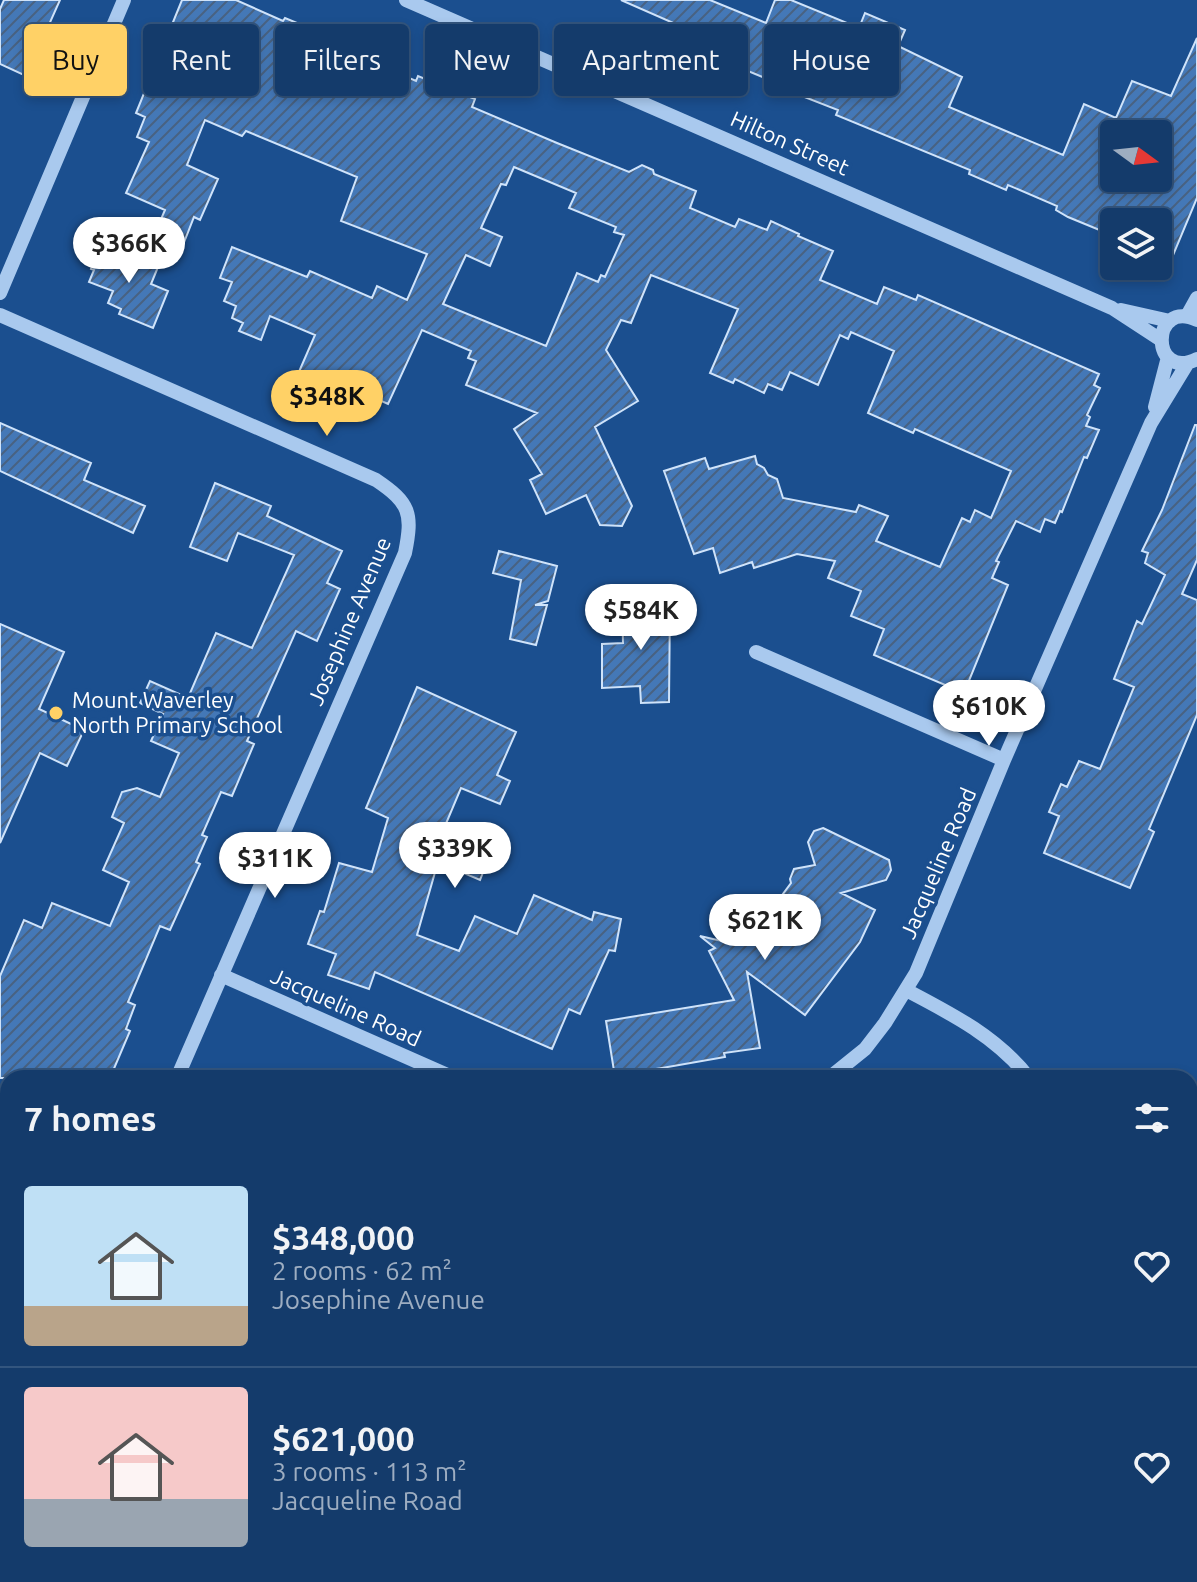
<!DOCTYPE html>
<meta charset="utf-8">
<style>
body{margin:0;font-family:Ubuntu,sans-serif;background:#214673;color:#f1f3f6;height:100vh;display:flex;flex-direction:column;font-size:30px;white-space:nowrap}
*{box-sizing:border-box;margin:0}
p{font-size:26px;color:#9dadc1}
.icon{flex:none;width:44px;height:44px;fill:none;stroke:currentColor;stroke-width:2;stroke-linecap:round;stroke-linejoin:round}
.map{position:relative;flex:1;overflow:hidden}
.panel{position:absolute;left:0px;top:1070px;width:1198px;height:512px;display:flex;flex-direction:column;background:#143b6b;border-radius:24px 24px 0 0;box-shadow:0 4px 12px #0003,0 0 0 2px #33557e}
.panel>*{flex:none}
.hud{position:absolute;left:24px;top:24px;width:1150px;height:72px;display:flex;gap:16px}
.needle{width:52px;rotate:105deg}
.fabs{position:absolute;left:1100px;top:120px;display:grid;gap:16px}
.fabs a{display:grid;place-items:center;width:72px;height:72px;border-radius:8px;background:#143b6b;box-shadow:0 4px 12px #0003,0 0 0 2px #33557e;font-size:40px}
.price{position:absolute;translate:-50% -68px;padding:0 18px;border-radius:28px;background:#fff;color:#222;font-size:26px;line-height:52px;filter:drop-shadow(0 2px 4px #0008)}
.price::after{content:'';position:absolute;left:50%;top:48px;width:24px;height:18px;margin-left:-12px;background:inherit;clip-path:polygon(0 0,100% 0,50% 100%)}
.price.on{background:#ffd166;color:#111}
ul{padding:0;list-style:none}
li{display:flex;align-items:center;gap:24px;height:200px;padding:0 24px}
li+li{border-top:2px solid #33557e}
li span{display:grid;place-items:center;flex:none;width:224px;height:160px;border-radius:8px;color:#555}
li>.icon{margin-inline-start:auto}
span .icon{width:96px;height:96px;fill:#fffc;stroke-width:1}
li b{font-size:34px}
h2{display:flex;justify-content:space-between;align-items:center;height:96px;padding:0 24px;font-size:34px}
.pill{padding:0 28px;border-radius:8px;background:#143b6b;box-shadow:0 4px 12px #0003,0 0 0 2px #33557e;font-size:28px;line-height:72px}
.pill.on{background:#ffd166;color:#111}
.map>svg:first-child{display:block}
.building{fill:url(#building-hatch);stroke:#cfe3fa;stroke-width:2;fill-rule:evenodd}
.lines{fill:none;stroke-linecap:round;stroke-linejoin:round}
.minor{stroke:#a9c9ee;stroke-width:14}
.poi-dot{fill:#ffd166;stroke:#1b4f8f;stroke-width:3}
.labels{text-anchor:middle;stroke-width:7;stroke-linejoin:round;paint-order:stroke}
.street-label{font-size:22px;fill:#fff;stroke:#1b4f8f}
.poi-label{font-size:22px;fill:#fff;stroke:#1b4f8f;text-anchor:start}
</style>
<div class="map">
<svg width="1197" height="1582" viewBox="0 0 1197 1582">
<defs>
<pattern id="building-hatch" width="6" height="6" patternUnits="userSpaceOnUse" patternTransform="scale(2)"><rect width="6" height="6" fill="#4478b7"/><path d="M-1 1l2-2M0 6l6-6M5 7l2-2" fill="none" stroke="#486282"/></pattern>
</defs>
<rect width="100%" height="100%" fill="#1b4f8f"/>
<path class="building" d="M4,0H60L26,76L0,64V9Z
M182,0H236L283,21L285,18L331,37L328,43L416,81L418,76L475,99L472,107L557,143L629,172L642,165L653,170L654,174L696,191L690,208L735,227L739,219L767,230L771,221L799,234L798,236L833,251L820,280L877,304L884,287L916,300L918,295L1099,374L1094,385L1100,388L1087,415L1090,417L1086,426L1099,430L1087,458L1084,457L1062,512L1060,511L1055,523L1045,519L1040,532L1016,521L996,561L999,562L992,578L1008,585L964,693L874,655L884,629L851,616L861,591L828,578L835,561L797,554L754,568L752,562L720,573L713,548L694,554L664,471L705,458L709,469L755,456L757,464L764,468L768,475L777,479L783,498L856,512L859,505L888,516L876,541L940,567L962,518L970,522L975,510L991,518L1011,471L915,429L913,433L868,413L894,351L851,332L848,339L840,335L818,385L790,372L782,390L768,384L764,393L735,379L733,383L710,373L738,309L651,275L631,323L621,320L606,350L638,401L595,427L632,506L622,526L600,525L586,495L546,514L530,480L542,474L514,429L537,413L466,385L476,361L468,358L471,351L422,330L388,404L359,391L354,399L298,374L315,335L270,316L261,340L239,331L243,323L232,318L236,306L224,301L232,282L220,278L232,247L307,277L310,271L372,298L377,286L407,300L427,254L341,221L357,177L246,131L242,136L205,120L187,165L218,179L200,220L194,217L183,245L155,233L165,210L126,193L149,142L137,137L145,117L136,113ZM514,167L576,193L569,208L616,227L614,232L624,235L605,277L601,275L598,282L577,273L546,346L443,304L466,255L490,266L502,237L481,228L501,184L506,185Z
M621,0H710L766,23L775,0H791L859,28L865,13L905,30L898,46L962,77L949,107L1063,155L1084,104L1116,118L1132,81L1171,96L1197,38V198L1171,260L1158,254V222H1114V236L1068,217L1056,210L1057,206L1008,185L1006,190L969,174L970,170L836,115L838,110L776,86L777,83L714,57L719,43ZM1114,134H1158V178H1114Z
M100,244L158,267L151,284L168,291L153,328L119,314L121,309L108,303L113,291L89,282L94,270L91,269Z
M0,423L91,463L84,480L145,506L133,533L0,471Z
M1195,425H1197V560L1182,594L1197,600V715L1149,829L1154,832L1130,888L1044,853L1059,816L1049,812L1061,784L1067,787L1079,761L1100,769L1134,687L1114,679L1137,621L1142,624L1165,575L1145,563L1148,553L1142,551L1162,510Z
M215,483L271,506L267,516L342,551L327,583L340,589L317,641L296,631L247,741L254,744L232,796L221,792L202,835L207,837L196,862L200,864L170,930L160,926L128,1002L135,1005L126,1029L130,1031L110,1078H0V976L24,920L42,928L52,903L110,926L129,882L103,870L124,823L112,817L122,792L137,788L160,797L179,753L151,741L163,714L140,703L150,681L188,698L216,633L252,648L294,555L238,533L227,561L190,547Z
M499,551L557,566L548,601L535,605H547L536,645L510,639L521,580L493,573Z
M670,602L669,702L641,703L640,686L602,688V644L623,643L622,604Z
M0,624L64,652L39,709L84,730L67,766L40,753L0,843Z
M417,687L516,732L497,775L510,781L500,804L461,788L442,833L490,855L480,880L438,862L417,935L459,951L475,916L517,934L534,895L592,920L594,912L621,919L615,951L609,950L580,1014L569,1009L552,1049L375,972L369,989L328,975L336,954L308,944L320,911L324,912L339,863L372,872L388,818L366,808Z
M823,828L889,860L891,870L886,880L841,893L875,910L860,942L805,1015L747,972L760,1048L724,1053L725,1057L662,1068L631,1073V1069L614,1071L606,1021L734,1000L709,951L715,948L700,936L726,942L760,925L791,883L790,879L794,869L815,865L808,842L814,831Z"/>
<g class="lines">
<path class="minor" d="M406,0L1112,308L1161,340
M0,293L124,0
M1121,310L1170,321
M0,315L376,480C410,503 413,513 405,553L177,1078
M1187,316L1197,298
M1197,320C1150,298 1150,382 1197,359
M1155,407L1168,357
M756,652L1004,760
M221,975L454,1078
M906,990C952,1014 997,1037 1029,1078
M829,1078L865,1049L885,1023L916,973L1004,760L1151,423L1187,364
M1190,1215L1197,1218
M0,1345L8,1349
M521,1574L539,1582
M448,1582L451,1574
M946,1582L950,1574"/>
</g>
<circle class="poi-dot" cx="56" cy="713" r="8"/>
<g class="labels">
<g class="street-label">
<text transform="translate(790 143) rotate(24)" y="8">Hilton Street</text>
<text transform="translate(349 621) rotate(-67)" y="8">Josephine Avenue</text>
<text transform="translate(938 863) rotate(-67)" y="8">Jacqueline Road</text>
<text transform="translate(346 1007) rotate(24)" y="8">Jacqueline Road</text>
</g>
<g class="poi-label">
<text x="72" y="708">Mount Waverley<tspan x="72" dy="25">North Primary School</tspan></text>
</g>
</g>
</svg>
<div class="fabs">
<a><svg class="needle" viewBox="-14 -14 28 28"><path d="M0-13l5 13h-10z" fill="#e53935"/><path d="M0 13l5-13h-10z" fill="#9dadc1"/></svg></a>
<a><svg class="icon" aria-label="layers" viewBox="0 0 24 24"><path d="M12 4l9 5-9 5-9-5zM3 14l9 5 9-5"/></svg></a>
</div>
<b class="price" style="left:129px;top:285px">$366K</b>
<b class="price on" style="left:327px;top:438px">$348K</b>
<b class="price" style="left:641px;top:652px">$584K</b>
<b class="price" style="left:989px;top:748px">$610K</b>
<b class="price" style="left:455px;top:890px">$339K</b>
<b class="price" style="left:275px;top:900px">$311K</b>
<b class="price" style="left:765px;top:962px">$621K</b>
<div class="hud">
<a class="pill on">Buy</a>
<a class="pill">Rent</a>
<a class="pill">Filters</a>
<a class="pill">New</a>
<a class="pill">Apartment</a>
<a class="pill">House</a>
</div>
<section class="panel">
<h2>7 homes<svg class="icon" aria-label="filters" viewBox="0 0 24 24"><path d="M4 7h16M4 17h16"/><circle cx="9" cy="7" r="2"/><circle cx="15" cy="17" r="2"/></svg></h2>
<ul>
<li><span style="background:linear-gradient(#bfe0f5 75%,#b9a48a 0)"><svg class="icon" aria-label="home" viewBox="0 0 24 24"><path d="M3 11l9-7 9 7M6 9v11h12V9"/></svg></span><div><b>$348,000</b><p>2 rooms · 62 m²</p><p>Josephine Avenue</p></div><svg class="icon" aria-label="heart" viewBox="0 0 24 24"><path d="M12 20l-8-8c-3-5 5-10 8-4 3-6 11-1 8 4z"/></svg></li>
<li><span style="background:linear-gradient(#f6c9c9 70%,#9aa5b1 0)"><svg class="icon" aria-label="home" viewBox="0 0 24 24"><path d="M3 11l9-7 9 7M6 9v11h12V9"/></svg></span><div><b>$621,000</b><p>3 rooms · 113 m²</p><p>Jacqueline Road</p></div><svg class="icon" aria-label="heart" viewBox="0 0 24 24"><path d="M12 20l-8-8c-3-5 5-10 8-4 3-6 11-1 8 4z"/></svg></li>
</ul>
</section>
</div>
